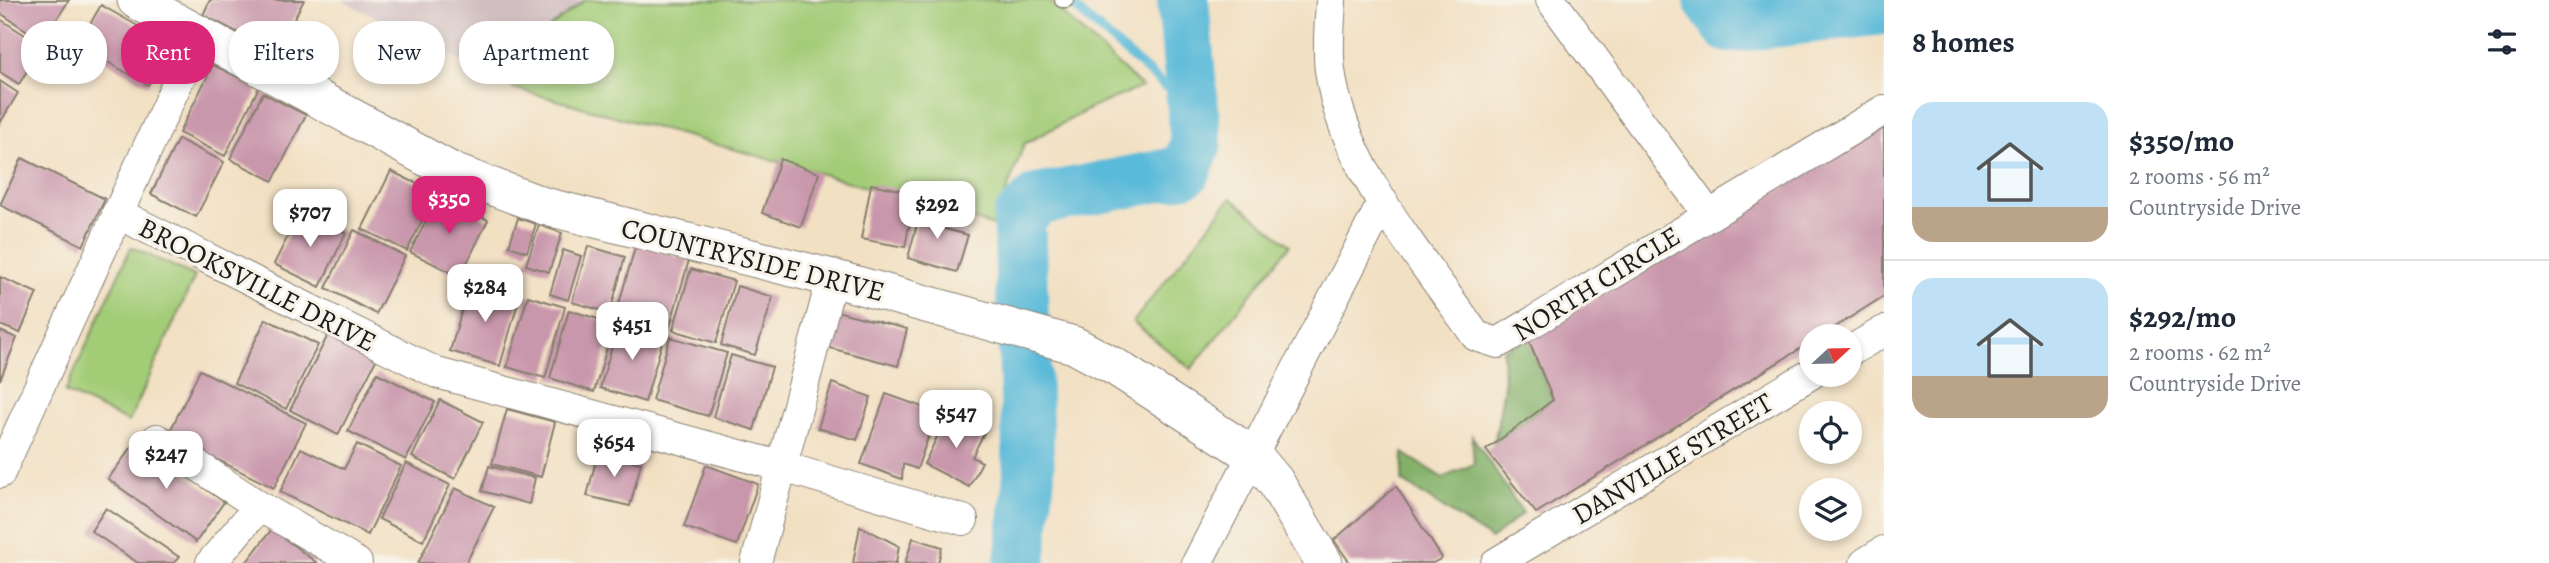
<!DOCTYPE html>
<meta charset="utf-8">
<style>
body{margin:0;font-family:Alegreya,serif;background:#f6f6f7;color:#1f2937;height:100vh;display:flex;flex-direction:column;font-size:26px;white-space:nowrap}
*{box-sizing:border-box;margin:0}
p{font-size:23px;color:#747a83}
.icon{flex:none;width:38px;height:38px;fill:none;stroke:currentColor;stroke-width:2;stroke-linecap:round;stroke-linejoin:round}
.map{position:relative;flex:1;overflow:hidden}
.details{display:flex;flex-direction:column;background:#fff;width:665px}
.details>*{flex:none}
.banner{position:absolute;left:21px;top:21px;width:665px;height:63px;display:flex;gap:14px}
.needle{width:46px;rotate:68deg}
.controls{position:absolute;left:1799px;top:324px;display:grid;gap:14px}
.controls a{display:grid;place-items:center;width:63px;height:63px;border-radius:50%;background:#fff;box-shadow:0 4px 10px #0003;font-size:35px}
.price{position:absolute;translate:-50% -60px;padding:0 16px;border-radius:14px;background:#fff;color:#222;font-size:23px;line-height:46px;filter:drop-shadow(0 2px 4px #0008)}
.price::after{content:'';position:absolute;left:50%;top:42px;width:21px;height:16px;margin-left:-10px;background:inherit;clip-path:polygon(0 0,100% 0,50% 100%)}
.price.active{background:#db2777;color:#fff}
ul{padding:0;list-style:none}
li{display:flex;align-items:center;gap:21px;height:175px;padding:0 28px}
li+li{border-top:2px solid #e0e1e3}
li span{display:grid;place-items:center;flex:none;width:196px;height:140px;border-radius:21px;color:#555}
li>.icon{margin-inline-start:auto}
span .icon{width:84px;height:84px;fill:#fffc;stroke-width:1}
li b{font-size:30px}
h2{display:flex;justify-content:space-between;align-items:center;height:84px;padding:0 28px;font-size:30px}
.pill{padding:0 24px;border-radius:28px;background:#fff;box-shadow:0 4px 10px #0003;font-size:24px;line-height:63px}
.pill.active{background:#db2777;color:#fff}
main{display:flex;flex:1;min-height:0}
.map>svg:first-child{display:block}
.industrial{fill:#d2bfc1}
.green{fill:#a3cc77;stroke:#60744a;stroke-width:2}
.forest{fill:#82b068;stroke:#4f6642;stroke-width:2}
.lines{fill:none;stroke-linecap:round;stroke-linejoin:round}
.stream{stroke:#5abad9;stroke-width:9}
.river{stroke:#5abad9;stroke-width:52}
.building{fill:#c997ac}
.service-casing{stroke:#877e70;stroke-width:17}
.minor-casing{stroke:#877e70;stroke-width:32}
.tertiary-casing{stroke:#877e70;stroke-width:39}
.service{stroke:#fff;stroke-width:14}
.minor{stroke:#fff;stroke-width:30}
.tertiary{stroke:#fff;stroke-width:37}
.labels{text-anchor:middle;stroke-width:6;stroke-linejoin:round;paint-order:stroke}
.street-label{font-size:28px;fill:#1c1c1c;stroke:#f7f3e8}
</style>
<main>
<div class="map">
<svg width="1884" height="563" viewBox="0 0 1884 563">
<rect width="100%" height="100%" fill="#f7f3e8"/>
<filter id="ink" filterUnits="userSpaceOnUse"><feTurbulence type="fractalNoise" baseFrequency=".0143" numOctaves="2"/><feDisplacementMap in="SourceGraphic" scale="14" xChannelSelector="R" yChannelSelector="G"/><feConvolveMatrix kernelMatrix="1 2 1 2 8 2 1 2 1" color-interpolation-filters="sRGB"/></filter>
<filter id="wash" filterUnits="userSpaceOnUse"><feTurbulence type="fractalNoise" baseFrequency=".00686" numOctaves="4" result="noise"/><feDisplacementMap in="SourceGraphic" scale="28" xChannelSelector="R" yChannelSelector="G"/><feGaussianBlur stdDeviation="1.57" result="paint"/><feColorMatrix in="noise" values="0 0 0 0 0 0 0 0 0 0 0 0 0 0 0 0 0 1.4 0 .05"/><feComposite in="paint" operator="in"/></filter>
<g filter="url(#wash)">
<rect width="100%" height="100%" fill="#f2e0c3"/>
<path class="industrial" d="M342,0H585L528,45L513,88Z"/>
<path class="green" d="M585,0H1048L1142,87L1091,108L1024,144L994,226L819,173L513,88L528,45Z
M1231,198L1290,245L1191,369L1133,322Z
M131,247L195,276L129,422L65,392Z"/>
<path class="forest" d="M1528,339L1553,400L1494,445L1504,386L1503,350Z
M1472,436L1523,513L1491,539L1402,481L1403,453L1443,478L1474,464Z"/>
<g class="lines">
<path class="stream" d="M1066,0L1193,111"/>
<path class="river" d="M1709,0L1729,27L1884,9
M1020,563L1029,475L1019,218L1037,200L1185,171L1196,144L1183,0"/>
</g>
<g id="blocks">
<path class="building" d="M0,0H69L43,41L0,13Z
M210,0H304L277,52L203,15Z
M101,5L171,45L148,85L78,45Z
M0,19L42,46L19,84L0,72Z
M213,65L259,87L225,156L179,133Z
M0,81L18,93L0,123Z
M263,93L306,115L273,181L230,159Z
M1884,128V296L1821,336H1811V342L1536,513L1486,450L1553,400L1528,339Z
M178,139L224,162L196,217L151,194Z
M22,158L105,199L83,246L0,205Z
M780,159L819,173L801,227L762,213Z
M391,171L436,193L407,251L362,229Z
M871,184L915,193L905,247L861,239Z
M439,195L488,220L460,277L410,252Z
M922,205L950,212L945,229L968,235L957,272L908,258Z
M301,210L346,233L320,287L274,264Z
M518,218L536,224L527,252L509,246Z
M539,225L562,233L549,272L526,265Z
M354,230L405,256L376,314L326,288Z
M636,244L689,260L669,329L616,314Z
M588,246L625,257L610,313L572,302Z
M563,250L581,256L568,300L550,294Z
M691,269L734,281L716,343L673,330Z
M0,277L37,293L20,333L0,325Z
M470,282L520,296L500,366L450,351Z
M737,286L773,297L755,355L721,345Z
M528,296L565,307L545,378L507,367Z
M569,310L614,324L594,392L550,378Z
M836,311L907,329L898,366L826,347Z
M266,319L318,345L286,409L234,383Z
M619,322L664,336L645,402L600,388Z
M0,331L17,338L0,380Z
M329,333L377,358L338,435L290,410Z
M670,337L727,353L708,416L652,400Z
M731,355L772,367L754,430L713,417Z
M200,370L306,423L274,488L168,435Z
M377,373L435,402L406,460L348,431Z
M832,383L871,397L857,440L818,428Z
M886,394L937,412L917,469L903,464L902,479L861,464Z
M440,400L483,422L455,479L412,457Z
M507,409L555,422L541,477L492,464Z
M949,412L985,431L972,457L982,462L969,487L924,464Z
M137,440L224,502L196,542L108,479Z
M357,444L401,466L368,535L280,492L301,448L344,469Z
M598,452L641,463L630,506L587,496Z
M406,463L450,485L423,541L379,519Z
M706,465L758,484L737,545L684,527Z
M489,466L535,478L529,504L482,491Z
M1396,486L1442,558L1433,563H1350L1334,540Z
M455,488L494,507L466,563H418Z
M106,508L179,557L174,563H138L91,531Z
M860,526L899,546L896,563H853Z
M272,529L317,563H246Z
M913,538L942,547L938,563H905Z"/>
</g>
</g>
<g filter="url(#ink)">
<use href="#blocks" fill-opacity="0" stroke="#877e70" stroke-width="2"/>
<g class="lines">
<defs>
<path id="service" d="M1062,0H1066"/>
<path id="minor" d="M1331,0C1330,23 1327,48 1330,70C1342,167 1422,258 1476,336L1498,343L1884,110
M1551,0L1708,214
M117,213L437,373L780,466L963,520
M1850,351L1884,331
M157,439L259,506L357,563
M0,473L199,35
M211,563L259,506
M756,563L832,278
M1197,563L1383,202
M1496,563L1811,374
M1865,563L1884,551"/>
<path id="tertiary" d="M136,0L453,172L544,206L832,278L1074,345L1117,368L1254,456L1275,481L1324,563"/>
</defs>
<use href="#service" class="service-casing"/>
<use href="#minor" class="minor-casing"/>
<use href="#tertiary" class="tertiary-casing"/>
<use href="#service" class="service"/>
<use href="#minor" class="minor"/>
<use href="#tertiary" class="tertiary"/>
</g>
</g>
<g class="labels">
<g class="street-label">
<text transform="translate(753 259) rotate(14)" y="10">COUNTRYSIDE DRIVE</text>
<text transform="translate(1596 283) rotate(-32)" y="10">NORTH CIRCLE</text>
<text transform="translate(258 284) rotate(27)" y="10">BROOKSVILLE DRIVE</text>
<text transform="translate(1672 458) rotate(-31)" y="10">DANVILLE STREET</text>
</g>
</g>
</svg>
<div class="controls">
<a><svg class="needle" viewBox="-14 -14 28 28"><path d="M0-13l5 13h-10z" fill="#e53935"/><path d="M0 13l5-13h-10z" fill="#747a83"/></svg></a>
<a><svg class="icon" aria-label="locate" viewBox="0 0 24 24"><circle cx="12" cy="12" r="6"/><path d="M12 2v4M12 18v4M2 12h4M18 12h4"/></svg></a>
<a><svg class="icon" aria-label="layers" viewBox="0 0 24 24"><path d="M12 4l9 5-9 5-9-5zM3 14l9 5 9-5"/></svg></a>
</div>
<b class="price active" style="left:449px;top:236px">$350</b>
<b class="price" style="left:937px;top:241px">$292</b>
<b class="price" style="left:310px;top:249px">$707</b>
<b class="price" style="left:485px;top:324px">$284</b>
<b class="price" style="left:632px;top:362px">$451</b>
<b class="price" style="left:956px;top:450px">$547</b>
<b class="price" style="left:614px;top:479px">$654</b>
<b class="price" style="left:166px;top:491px">$247</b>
<div class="banner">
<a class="pill">Buy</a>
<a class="pill active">Rent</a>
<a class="pill">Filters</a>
<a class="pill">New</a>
<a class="pill">Apartment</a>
</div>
</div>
<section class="details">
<h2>8 homes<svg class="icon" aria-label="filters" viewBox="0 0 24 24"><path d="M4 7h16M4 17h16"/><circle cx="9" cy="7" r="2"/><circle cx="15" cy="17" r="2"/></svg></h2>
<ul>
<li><span style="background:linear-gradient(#bfe0f5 75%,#b9a48a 0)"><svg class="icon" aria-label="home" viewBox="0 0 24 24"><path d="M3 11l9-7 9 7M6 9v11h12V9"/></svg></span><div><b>$350/mo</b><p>2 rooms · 56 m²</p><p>Countryside Drive</p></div></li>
<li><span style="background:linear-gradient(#bfe0f5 70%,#b9a48a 0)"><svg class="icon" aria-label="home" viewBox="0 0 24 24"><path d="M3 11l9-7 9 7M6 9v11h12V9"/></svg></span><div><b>$292/mo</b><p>2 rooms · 62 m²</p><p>Countryside Drive</p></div></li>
</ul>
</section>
</main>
